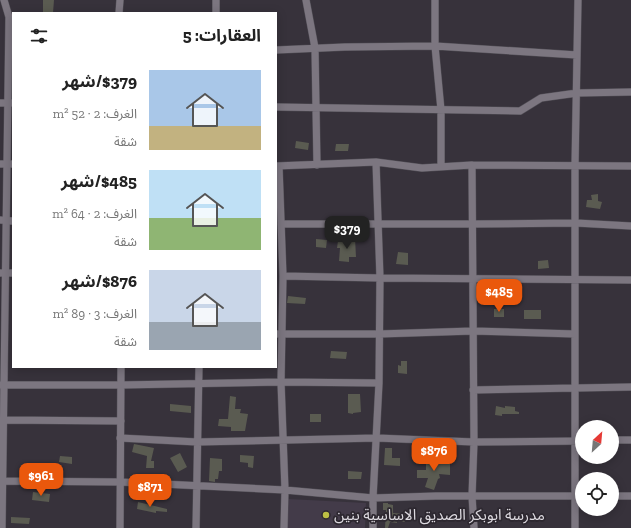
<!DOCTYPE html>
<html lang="ar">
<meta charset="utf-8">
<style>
body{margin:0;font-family:"Zilla Slab","Noto Sans Arabic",serif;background:#f6f6f6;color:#222;direction:rtl;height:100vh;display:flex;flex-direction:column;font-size:15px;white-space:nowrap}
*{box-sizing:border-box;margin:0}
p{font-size:13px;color:#767676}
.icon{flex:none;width:22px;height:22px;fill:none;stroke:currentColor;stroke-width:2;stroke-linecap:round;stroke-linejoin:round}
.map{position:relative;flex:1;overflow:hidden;direction:ltr}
.panel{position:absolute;left:12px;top:12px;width:265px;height:356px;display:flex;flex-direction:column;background:#fff;border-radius:0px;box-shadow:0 2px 10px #0003;direction:rtl}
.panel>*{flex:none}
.needle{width:26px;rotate:26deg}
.fabs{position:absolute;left:575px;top:420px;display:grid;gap:8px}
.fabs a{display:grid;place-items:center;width:44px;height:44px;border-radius:50%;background:#fff;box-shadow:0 2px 10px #0003;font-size:20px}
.price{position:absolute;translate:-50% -34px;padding:0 9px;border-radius:8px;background:#ea580c;color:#fff;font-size:13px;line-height:26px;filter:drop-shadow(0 1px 2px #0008)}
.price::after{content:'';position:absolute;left:50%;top:24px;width:12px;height:9px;margin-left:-6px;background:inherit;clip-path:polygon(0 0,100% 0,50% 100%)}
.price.selected{background:#222;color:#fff}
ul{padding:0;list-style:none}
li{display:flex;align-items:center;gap:12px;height:100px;padding:0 16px}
li span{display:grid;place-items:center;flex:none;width:112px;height:80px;border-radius:0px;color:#555}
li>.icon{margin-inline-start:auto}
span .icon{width:48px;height:48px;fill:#fffc;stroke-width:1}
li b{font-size:17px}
h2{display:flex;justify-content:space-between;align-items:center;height:48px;padding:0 16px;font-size:17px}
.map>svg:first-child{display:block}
.built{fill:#433b49}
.building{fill:#5a5b51}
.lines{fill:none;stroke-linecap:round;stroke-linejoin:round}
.minor-casing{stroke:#535057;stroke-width:8}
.minor{stroke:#7c7680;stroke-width:7}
.poi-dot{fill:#bcbf44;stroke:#2d2830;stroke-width:1.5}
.labels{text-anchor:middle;stroke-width:3.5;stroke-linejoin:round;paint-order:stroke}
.poi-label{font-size:15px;fill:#dddae0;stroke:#2d2830;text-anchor:start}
</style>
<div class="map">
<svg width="631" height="528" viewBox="0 0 631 528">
<rect width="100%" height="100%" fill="#37323b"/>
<path class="built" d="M288,499L366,503L365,528H287Z"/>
<path class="building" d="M43,0H54L53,13H43Z
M296,141L309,143L308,150L295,148Z
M336,144H349L348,151H335Z
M598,194V201L602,202L600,209L586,207L587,200H592L591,195Z
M355,238L356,257H349V262L339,261L340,248H337L338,241L350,242V239Z
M316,239L327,240L326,248L316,247Z
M398,252L408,253V265L396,264Z
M548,260L549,268L538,269V261Z
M288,296L306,298L305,304L287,303Z
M494,309H504V317H494Z
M524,310H541V319H524Z
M331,351L347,352L346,359L330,358Z
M401,361H407V374L398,373V365L401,366Z
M348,394H360L361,412L353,413V414L348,413Z
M230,396L236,397L235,409H241L240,413L248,414L245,431H231V427L218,426L219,419H228Z
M170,404L191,406V413L170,411Z
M496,406L505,408V406L515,407V411L519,412V414H502V416L495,415Z
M310,414H321V422H310Z
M134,444L154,448L151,461H154V468H146L147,456L132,452Z
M385,448H392V458H400V466L384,465Z
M180,453L187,467L178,472L170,458Z
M240,455L254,456L253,468L248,467V463L240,462Z
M60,456L72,457V464L59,462Z
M210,458L222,459V471H219L218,479H215V482L209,481Z
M426,459H439V462L450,463V475L439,474L440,478L438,479L434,490L425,487L428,478H417V470H426Z
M348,471L362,472L361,479H348Z
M33,492L50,494L49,502L32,500Z
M138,502L167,509V512L156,511V513L137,509Z
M383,503H388V504L393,505V513L405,514V522L397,521V523L390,522L388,528H385L386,510H383Z
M11,517L30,518L29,524L11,523Z"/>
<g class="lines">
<defs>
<path id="minor" d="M306,0L315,48L316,108L317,165
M435,0V46L441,110V167
M119,13L120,0
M216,13V0
M276,50L345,47L435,46L577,55
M0,103H13
M276,107L520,111L541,98L577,93L631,92
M0,164H13
M276,166L376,162L422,168L472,165
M279,166L283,276L281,382L285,490L284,528
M0,220L13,221
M281,224H473L576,223L631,226
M0,273H13
M283,276L380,278L631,280
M276,334H379L473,331L575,334
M0,385H121L281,382L379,383
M473,390L631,387
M3,420L121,421
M120,438L197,442L377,438L474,442L582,441
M612,440H631
M0,481L120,482L285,490L373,498L379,383L380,278L376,162
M612,496H631
M2,528L9,17L4,0
M120,528L121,367
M196,528L199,367
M373,528V498L436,496H582
M474,528L472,496L474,442L472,165L631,166
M575,528V166L578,0"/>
</defs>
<use href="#minor" class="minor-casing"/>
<use href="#minor" class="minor"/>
</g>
<circle class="poi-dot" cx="326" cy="515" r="4"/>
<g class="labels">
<g class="poi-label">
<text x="334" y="520">مدرسة ابوبكر الصديق الاساسية بنين</text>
</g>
</g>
</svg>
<div class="fabs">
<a><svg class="needle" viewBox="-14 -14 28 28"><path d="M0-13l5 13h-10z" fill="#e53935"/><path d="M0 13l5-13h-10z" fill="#767676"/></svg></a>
<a><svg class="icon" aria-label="locate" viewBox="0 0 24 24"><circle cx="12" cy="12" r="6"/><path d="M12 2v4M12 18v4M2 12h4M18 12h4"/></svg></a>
</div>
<b class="price selected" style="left:347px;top:250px">$379</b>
<b class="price" style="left:499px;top:313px">$485</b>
<b class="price" style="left:434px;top:472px">$876</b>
<b class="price" style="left:41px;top:497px">$961</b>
<b class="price" style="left:150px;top:508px">$871</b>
<section class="panel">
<h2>العقارات: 5<svg class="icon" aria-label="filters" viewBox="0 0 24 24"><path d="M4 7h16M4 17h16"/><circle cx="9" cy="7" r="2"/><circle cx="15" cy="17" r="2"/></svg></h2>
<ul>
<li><span style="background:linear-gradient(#a9c7e8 70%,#c2b280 0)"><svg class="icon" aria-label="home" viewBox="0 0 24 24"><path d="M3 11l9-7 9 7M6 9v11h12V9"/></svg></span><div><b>$379/شهر</b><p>الغرف: 2 · 52 m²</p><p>شقة</p></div></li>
<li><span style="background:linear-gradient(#bfe0f5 60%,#8fb573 0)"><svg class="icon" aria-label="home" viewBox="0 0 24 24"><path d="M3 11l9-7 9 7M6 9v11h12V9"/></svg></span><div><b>$485/شهر</b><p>الغرف: 2 · 64 m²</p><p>شقة</p></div></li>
<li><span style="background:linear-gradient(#c9d6e8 65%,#9aa5b1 0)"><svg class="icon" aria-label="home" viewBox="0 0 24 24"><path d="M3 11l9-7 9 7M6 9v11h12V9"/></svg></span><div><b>$876/شهر</b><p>الغرف: 3 · 89 m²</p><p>شقة</p></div></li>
</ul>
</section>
</div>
